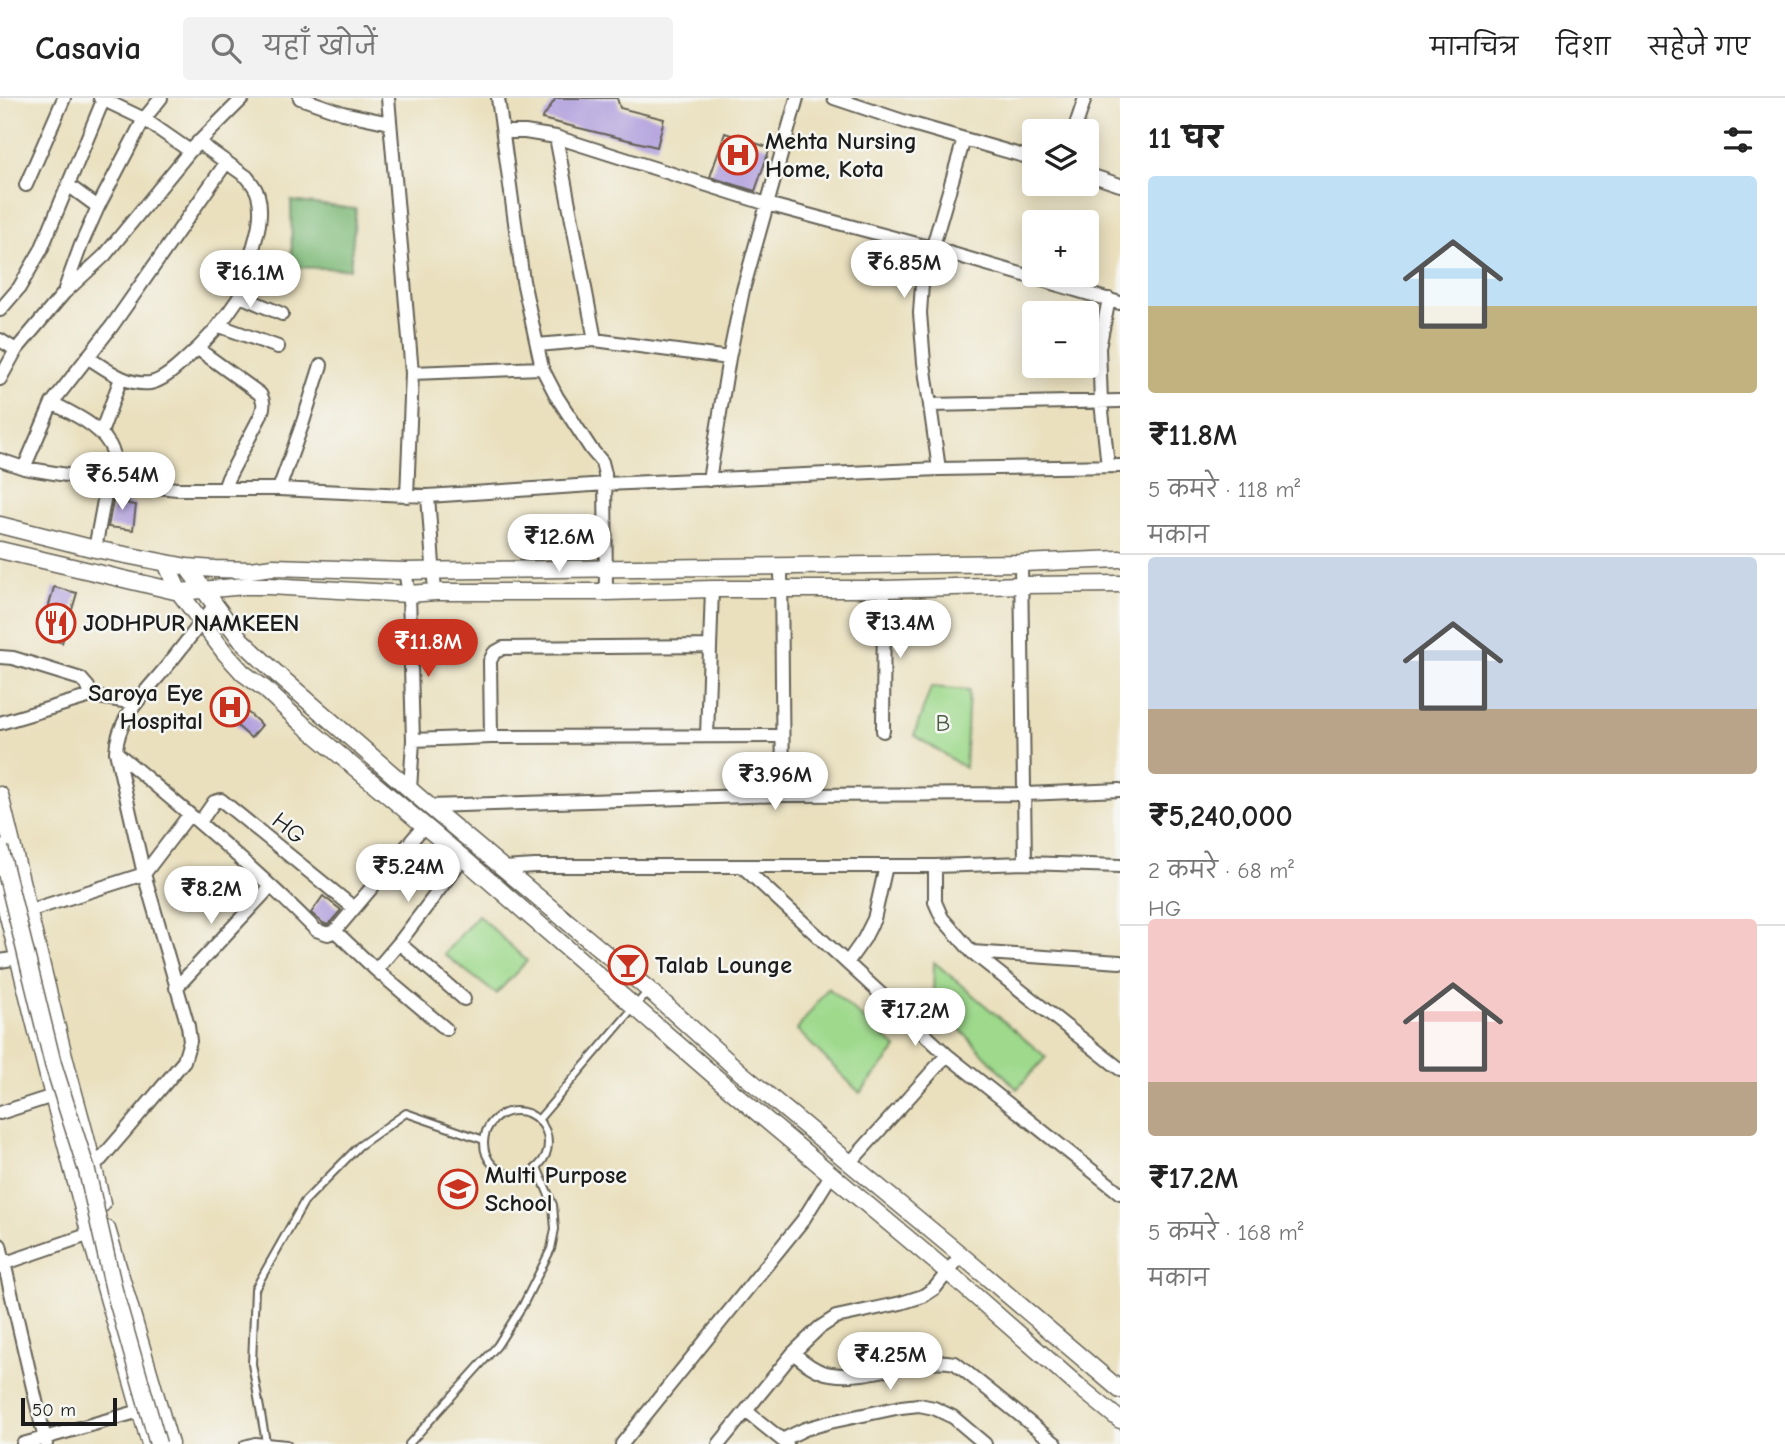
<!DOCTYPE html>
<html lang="hi">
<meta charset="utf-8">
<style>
body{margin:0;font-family:"Comic Neue","Playpen Sans Deva",sans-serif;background:#f2f2f2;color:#222;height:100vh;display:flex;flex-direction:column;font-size:26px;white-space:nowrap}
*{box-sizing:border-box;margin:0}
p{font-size:23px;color:#767676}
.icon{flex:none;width:38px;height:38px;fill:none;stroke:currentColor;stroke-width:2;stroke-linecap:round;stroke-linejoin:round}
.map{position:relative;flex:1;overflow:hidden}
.panel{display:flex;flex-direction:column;background:#fff;width:665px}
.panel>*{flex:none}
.buttons{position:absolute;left:1022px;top:21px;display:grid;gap:14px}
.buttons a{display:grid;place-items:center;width:77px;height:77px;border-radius:7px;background:#fff;box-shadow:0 4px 18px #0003;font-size:35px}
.scale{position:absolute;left:21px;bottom:18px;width:96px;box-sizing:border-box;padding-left:7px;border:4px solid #1c1c1c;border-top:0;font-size:19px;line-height:24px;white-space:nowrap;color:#1c1c1c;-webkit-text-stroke:5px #f6f6f2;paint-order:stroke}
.price{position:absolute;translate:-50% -60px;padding:0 16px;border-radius:24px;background:#fff;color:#222;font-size:23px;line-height:46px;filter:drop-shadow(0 2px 4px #0008)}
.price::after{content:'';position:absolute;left:50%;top:42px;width:21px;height:16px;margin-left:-10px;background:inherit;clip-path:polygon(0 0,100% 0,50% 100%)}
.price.current{background:#c8321e;color:#fff}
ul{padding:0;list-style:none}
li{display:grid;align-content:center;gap:14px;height:371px;padding:0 28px}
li+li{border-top:2px solid #e0e0e0}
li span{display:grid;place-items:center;height:217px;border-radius:7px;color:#555}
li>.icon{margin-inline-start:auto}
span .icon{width:126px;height:126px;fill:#fffc;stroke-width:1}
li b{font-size:30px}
h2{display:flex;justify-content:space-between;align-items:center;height:84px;padding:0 28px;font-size:30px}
header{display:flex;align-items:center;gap:42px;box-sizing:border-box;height:98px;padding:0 35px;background:#fff;border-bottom:2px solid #e0e0e0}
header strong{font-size:33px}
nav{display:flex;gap:38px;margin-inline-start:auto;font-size:24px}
.search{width:490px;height:63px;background:#f2f2f2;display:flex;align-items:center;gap:18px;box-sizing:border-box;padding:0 24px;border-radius:7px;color:#767676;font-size:26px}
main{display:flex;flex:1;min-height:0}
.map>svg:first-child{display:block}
.green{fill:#9ed98c;stroke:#5d7a54;stroke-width:2}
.forest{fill:#7eb978;stroke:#4d6a4a;stroke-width:2}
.building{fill:#ad9bdc}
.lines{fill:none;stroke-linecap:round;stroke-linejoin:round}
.service-casing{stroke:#646155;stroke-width:10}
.minor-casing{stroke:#646155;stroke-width:16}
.tertiary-casing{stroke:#646155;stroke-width:19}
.service{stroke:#fff;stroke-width:6}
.minor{stroke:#fff;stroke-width:12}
.tertiary{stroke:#fff;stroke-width:16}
.tertiary-bridge-casing{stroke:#646155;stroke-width:19;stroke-linecap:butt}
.tertiary-bridge{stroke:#fff;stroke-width:16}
.labels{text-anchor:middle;stroke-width:5;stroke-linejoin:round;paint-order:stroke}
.poi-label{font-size:24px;font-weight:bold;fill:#1c1c1c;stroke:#f6f6f2;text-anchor:start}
.park-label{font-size:24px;fill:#4a5e43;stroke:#f6f6f2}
.street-label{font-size:24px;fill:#1c1c1c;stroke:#f6f6f2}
</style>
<header>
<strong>Casavia</strong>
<div class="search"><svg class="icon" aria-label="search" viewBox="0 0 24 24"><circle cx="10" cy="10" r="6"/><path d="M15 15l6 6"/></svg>यहाँ खोजें</div>
<nav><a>मानचित्र</a><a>दिशा</a><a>सहेजे गए</a></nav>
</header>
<main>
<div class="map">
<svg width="1120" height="1346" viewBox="0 0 1120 1346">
<rect width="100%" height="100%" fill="#f6f6f2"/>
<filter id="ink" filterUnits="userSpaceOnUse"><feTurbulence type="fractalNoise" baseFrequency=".0143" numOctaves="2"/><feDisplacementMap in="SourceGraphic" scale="14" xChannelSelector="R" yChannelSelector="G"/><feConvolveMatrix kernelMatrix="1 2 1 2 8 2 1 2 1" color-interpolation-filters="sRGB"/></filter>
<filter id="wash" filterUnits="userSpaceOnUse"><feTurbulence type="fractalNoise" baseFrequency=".00686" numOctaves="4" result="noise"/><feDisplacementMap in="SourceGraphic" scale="28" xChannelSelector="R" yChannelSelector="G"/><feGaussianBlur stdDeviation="1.57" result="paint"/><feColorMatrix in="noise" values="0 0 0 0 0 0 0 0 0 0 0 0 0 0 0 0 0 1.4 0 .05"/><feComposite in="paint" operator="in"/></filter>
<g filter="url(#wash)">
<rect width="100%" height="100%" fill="#eae0be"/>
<path class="green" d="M931,589L969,592L965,670L914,637Z
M478,817L527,863L496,896L444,856Z
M934,864L1046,959L1017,991L933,903Z
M828,890L897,950L860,995L797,932Z"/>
<path class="forest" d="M291,103L356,111L350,171L292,169Z"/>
<g id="blocks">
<path class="building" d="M556,0H617L620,10L664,21L657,49L542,21Z
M725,35L770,50L755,93L710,79Z
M115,393L129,395L128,406L136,407L133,432L108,429Z
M54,489L77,495L62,545L41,536Z
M228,597L262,627L251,640L217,610Z
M323,798L341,812L328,827L323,825L311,815Z"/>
</g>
</g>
<g filter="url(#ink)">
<use href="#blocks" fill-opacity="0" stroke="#646155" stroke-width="2"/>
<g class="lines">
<defs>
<path id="service" d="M484 1045a32 32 0 1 1 64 0a32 32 0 1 1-64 0Z
M538,1022L648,893
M266,1344L252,1266L255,1191L304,1104L359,1048L406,1015L484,1042
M244,1346L255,1343L287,1346
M409,1346L497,1248L523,1207L551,1151L555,1131L553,1107L537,1069"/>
<path id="minor" d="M100,0L144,21L190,53
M300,0L343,15L390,25
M388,0L412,275L407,398
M498,0L523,183L542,270L557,299L591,351L602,364L605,376L606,494
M834,0L909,25L1034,61
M1074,33L1085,0
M503,34H525L556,39L767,106L932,150L1120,205
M556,39L595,242
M1087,76L1120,87
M26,87L64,0
M68,87L98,109
M65,191L81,147L98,109L144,21L161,0
M240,198L282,216
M0,212L19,190L41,152L104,0
M220,228L278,249
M0,242L16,252
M537,247L595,242L729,260
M198,251L260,296C265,305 264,309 260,319L228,380L224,391
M87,259C106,271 127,288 150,285C163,283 176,270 185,262C206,244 223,224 238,201C243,193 245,181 247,171C253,148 265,121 258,97C256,90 252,85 247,79L198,44
M412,275L542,270
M0,281L16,252L64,195L105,157L190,53L243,0
M52,305C75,317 104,329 113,354L95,451
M930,307L1120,303
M101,335L121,280
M0,362L24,370L109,384L177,391H279L428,398L606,386L939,371L1120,368
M1108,368L1101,304L1099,250L1109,201
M24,370L52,305L112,228L226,65
M939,371L924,265L920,215L922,186L964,41
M709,382L729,260L743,192L797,0
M279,391L302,327L321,267
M428,398L435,494
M1021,465L1025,765
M781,468L783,697
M405,473L409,496L413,642L410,692
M0,559L13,560L81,581L88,589L91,598
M0,625L91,598L136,605
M883,633L884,491
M707,638L712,491
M491,639L490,563L494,555L503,550L710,548
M413,642L491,639L782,638
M116,654C184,712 253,768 316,832L328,836L335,833L424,728
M429,708L783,697L1026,696L1120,692
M200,724L214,704L221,702L354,810
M742,768L947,957L1120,1095
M935,768V804L942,820L972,854L1120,971
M503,770L535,768H935L1025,765L1120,768
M22,815L144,776L189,717
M335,833L376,872L446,931
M399,845L464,901
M972,854L1120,864
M0,863L24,859
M847,865L864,841L874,821L886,768
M376,872L399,845L463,760
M176,890L271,788
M0,1015L53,998
M850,1065L947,957
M94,1066L101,1061L126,1032L184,963L190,943L188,928L144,776L116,654C117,619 147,593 168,567C184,547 199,527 215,507
M0,1147L46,1346
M0,1167L96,1134
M793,1255C804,1264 816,1274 831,1276C873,1283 914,1257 955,1265L1056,1346
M746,1313L787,1346
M782,1342L805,1331L830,1324L901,1309L919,1307L934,1310L953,1319L985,1346
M23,1346L140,1313
M622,1346L803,1122L831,1077
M719,1346L793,1255L819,1230L836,1219L901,1205L923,1198L935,1190L961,1157"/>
<path id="tertiary" d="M0,427L95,451L187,469L215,471L250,472L273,469L405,473L1021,465L1120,461
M0,452L179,494L245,488H269L409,496L435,494H606L712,491H884L1023,487L1120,486
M166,465L179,494L225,555L243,575L265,591L299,623L463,760L734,995L949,1175L1077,1287L1120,1322
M187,469L241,542L277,576L429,708L649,892L740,974L961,1157L1120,1292
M0,697C21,780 40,863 61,946C74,999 91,1052 102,1106
M0,786L53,998L90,1137L150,1346
M107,1131L170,1346"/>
</defs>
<use href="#service" class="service-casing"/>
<use href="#minor" class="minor-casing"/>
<use href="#tertiary" class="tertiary-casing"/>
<use href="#service" class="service"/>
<use href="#minor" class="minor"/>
<use href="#tertiary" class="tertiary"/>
<defs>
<path id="tertiary-bridge" d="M0,750L53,966L87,1073L114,1192L158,1346"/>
</defs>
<use href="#tertiary-bridge" class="tertiary-bridge-casing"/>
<use href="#tertiary-bridge" class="tertiary-bridge"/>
</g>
</g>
<defs>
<symbol id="hospital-ring" viewBox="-11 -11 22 22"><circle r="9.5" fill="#f6f6f2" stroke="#c8321e" stroke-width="1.5"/><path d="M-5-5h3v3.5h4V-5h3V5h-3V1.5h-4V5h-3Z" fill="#c8321e"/></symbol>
<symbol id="restaurant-ring" viewBox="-11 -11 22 22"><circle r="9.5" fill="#f6f6f2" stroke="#c8321e" stroke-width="1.5"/><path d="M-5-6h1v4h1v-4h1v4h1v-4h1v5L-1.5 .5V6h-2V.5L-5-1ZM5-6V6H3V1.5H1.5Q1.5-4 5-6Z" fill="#c8321e"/></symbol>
<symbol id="bar-ring" viewBox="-11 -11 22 22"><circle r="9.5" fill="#f6f6f2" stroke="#c8321e" stroke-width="1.5"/><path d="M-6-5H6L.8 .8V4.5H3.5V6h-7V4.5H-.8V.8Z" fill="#c8321e"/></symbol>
<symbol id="school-ring" viewBox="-11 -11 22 22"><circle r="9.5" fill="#f6f6f2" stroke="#c8321e" stroke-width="1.5"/><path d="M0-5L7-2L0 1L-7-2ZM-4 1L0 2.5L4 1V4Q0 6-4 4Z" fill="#c8321e"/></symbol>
</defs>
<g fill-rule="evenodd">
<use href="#hospital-ring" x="716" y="35" width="44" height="44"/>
<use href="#restaurant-ring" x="34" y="503" width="44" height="44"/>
<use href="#hospital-ring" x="208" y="587" width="44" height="44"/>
<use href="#bar-ring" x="606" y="845" width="44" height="44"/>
<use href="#school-ring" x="436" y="1069" width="44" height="44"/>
</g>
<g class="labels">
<g class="poi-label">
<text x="765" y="51">Mehta Nursing<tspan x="765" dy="28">Home, Kota</tspan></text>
<text x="83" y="533">JODHPUR NAMKEEN</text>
<text x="203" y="603" text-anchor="end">Saroya Eye<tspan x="203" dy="28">Hospital</tspan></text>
<text x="655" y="875">Talab Lounge</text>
<text x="485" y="1085">Multi Purpose<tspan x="485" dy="28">School</tspan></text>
</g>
<g class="park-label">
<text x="943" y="633">B</text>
</g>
<g class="street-label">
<text transform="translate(289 730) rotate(39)" y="8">HG</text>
</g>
</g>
</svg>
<div class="buttons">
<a><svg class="icon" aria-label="layers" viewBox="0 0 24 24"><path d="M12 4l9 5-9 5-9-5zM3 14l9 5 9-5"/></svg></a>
<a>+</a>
<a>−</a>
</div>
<div class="scale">50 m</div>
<b class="price" style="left:904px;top:202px">₹6.85M</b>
<b class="price" style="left:250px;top:212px">₹16.1M</b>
<b class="price" style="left:122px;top:414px">₹6.54M</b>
<b class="price" style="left:559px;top:476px">₹12.6M</b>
<b class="price" style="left:900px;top:562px">₹13.4M</b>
<b class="price current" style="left:428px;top:581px">₹11.8M</b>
<b class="price" style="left:775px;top:714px">₹3.96M</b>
<b class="price" style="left:408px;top:806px">₹5.24M</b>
<b class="price" style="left:211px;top:828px">₹8.2M</b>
<b class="price" style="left:915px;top:950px">₹17.2M</b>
<b class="price" style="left:890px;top:1294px">₹4.25M</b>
</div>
<section class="panel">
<h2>11 घर<svg class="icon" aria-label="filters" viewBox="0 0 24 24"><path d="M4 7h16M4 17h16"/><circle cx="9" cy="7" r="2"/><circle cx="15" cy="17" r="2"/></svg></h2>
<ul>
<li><span style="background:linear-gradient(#bfe0f5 60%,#c2b280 0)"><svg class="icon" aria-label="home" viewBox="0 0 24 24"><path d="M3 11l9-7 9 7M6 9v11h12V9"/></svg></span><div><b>₹11.8M</b><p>5 कमरे · 118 m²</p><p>मकान</p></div></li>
<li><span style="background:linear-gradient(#c9d6e8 70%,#b9a48a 0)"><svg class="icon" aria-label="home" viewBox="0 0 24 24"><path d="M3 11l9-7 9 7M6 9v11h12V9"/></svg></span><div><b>₹5,240,000</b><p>2 कमरे · 68 m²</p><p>HG</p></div></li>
<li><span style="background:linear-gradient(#f6c9c9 75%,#b9a48a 0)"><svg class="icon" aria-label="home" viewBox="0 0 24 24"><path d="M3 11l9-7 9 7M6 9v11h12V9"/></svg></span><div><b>₹17.2M</b><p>5 कमरे · 168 m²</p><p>मकान</p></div></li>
</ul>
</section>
</main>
